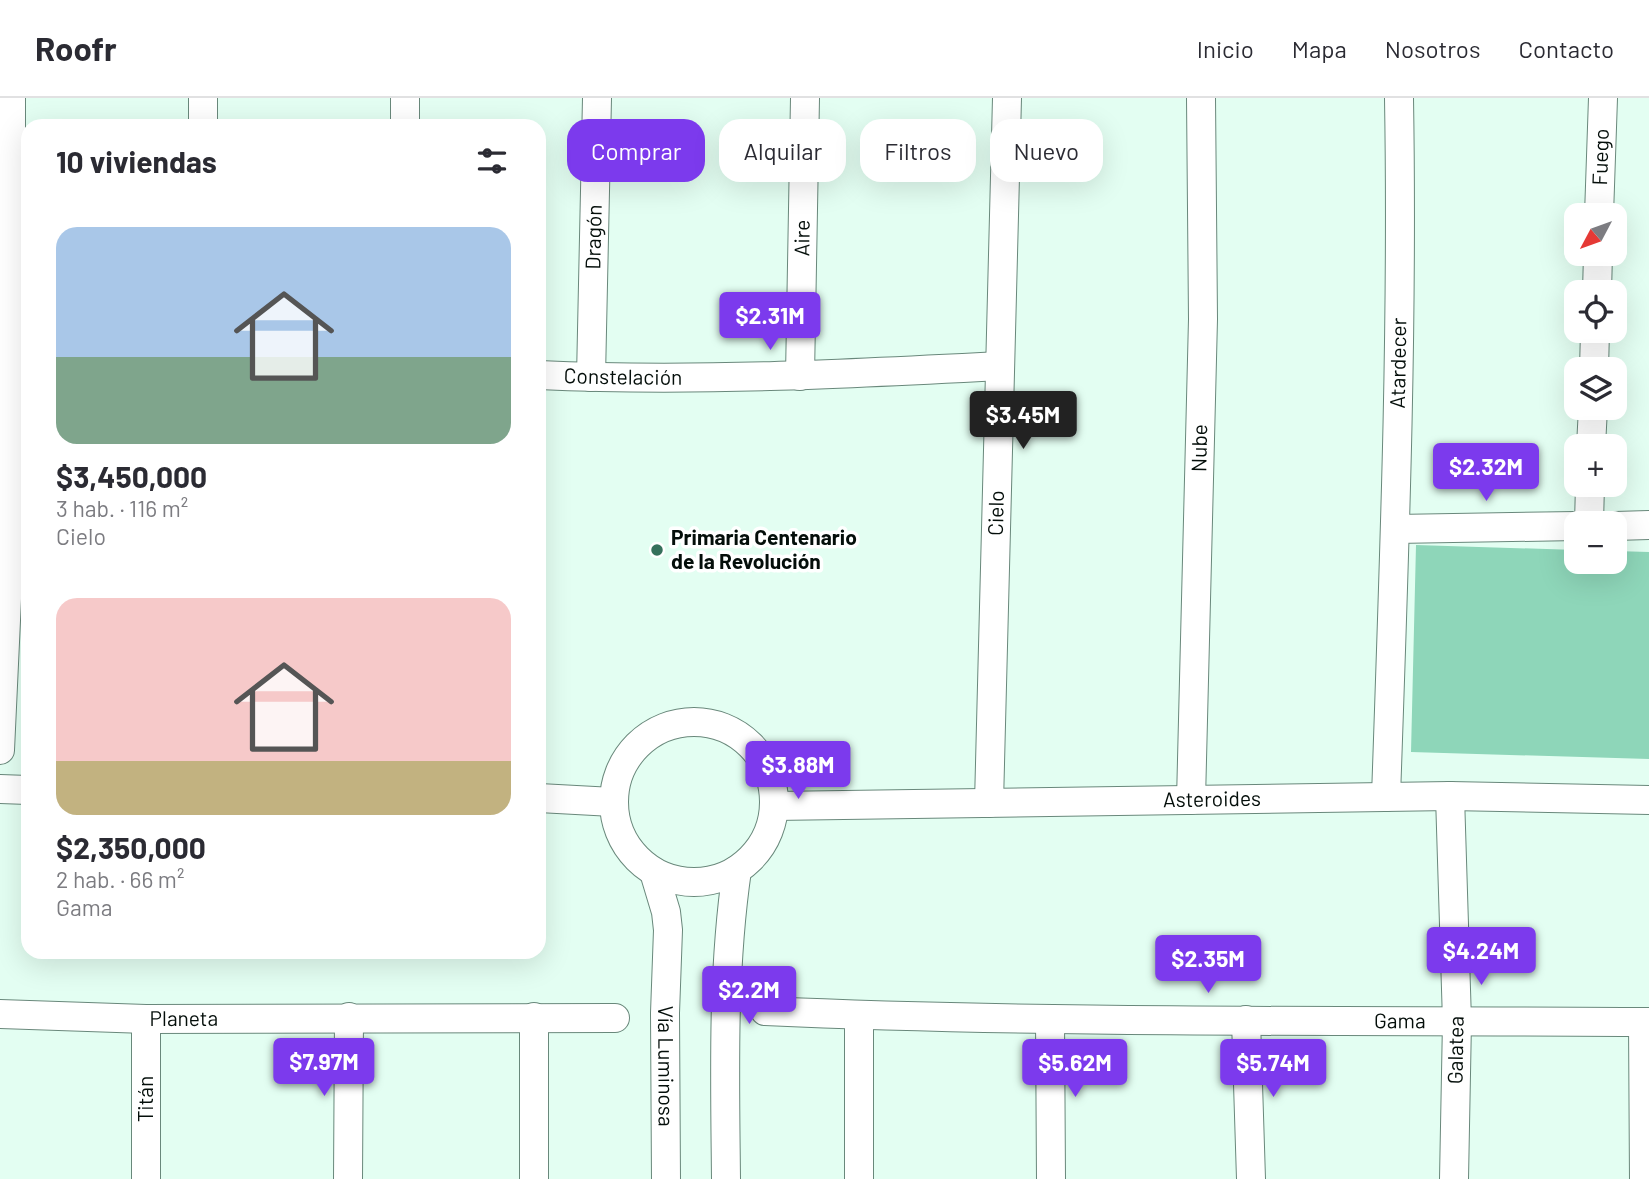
<!DOCTYPE html>
<html lang="es">
<meta charset="utf-8">
<style>
body{margin:0;font-family:Barlow,sans-serif;background:#f2f2f3;color:#2b2b33;height:100vh;display:flex;flex-direction:column;font-size:26px;white-space:nowrap}
*{box-sizing:border-box;margin:0}
p{font-size:23px;color:#7c7c81}
.icon{flex:none;width:38px;height:38px;fill:none;stroke:currentColor;stroke-width:2;stroke-linecap:round;stroke-linejoin:round}
.map{position:relative;flex:1;overflow:hidden}
.details{position:absolute;left:21px;top:21px;width:525px;height:840px;display:flex;flex-direction:column;background:#fff;border-radius:21px;box-shadow:0 7px 28px #0002}
.details>*{flex:none}
.hud{position:absolute;left:567px;top:21px;width:665px;height:63px;display:flex;gap:14px}
.needle{width:46px;rotate:229deg}
.fabs{position:absolute;left:1564px;top:105px;display:grid;gap:14px}
.fabs a{display:grid;place-items:center;width:63px;height:63px;border-radius:14px;background:#fff;box-shadow:0 7px 28px #0002;font-size:35px}
.price{position:absolute;translate:-50% -60px;padding:0 16px;border-radius:7px;background:#7c3aed;color:#fff;font-size:23px;line-height:46px;filter:drop-shadow(0 2px 4px #0008)}
.price::after{content:'';position:absolute;left:50%;top:42px;width:21px;height:16px;margin-left:-10px;background:inherit;clip-path:polygon(0 0,100% 0,50% 100%)}
.price.on{background:#222;color:#fff}
ul{padding:0;list-style:none}
li{display:grid;align-content:center;gap:14px;height:371px;padding:0 35px}
li span{display:grid;place-items:center;height:217px;border-radius:21px;color:#555}
li>.icon{margin-inline-start:auto}
span .icon{width:126px;height:126px;fill:#fffc;stroke-width:1}
li b{font-size:30px}
h2{display:flex;justify-content:space-between;align-items:center;height:84px;padding:0 35px;font-size:30px}
.tag{padding:0 24px;border-radius:21px;background:#fff;box-shadow:0 7px 28px #0002;font-size:24px;line-height:63px}
.tag.on{background:#7c3aed;color:#fff}
header{display:flex;align-items:center;gap:42px;box-sizing:border-box;height:98px;padding:0 35px;background:#fff;border-bottom:2px solid #e1e1e2}
header strong{font-size:33px}
nav{display:flex;gap:38px;margin-inline-start:auto;font-size:24px}
.map>svg:first-child{display:block}
.green{fill:#8ed6b9}
.lines{fill:none;stroke-linecap:round;stroke-linejoin:round}
.minor-casing{stroke:#69887b;stroke-width:30}
.minor{stroke:#fff;stroke-width:28}
.poi-dot{fill:#35705b;stroke:#fff;stroke-width:2.5}
.labels{text-anchor:middle;stroke-width:7;stroke-linejoin:round;paint-order:stroke}
.street-label{font-size:21px;fill:#040e0a;stroke:#fff}
.poi-label{font-size:21px;font-weight:bold;fill:#040e0a;stroke:#fff;text-anchor:start}
</style>
<header>
<strong>Roofr</strong>
<nav><a>Inicio</a><a>Mapa</a><a>Nosotros</a><a>Contacto</a></nav>
</header>
<div class="map">
<svg width="1649" height="1081" viewBox="0 0 1649 1081">
<rect width="100%" height="100%" fill="#e3fef2"/>
<path class="green" d="M1416,447L1577,452V464H1615V453L1649,454V661L1411,654Z"/>
<g class="lines">
<defs>
<g id="minor">
<path d="M405,0V28"/>
<path d="M203,28V0"/>
<path id="s1" d="M1599,117L1603,0"/>
<path d="M1597,194L1598,156"/>
<path d="M1594,271L1595,233"/>
<path id="s2" d="M539,277C693,284 847,276 1000,268"/>
<path id="s3" d="M800,278L805,0"/>
<path id="s4" d="M591,279L597,0"/>
<path d="M1591,348L1593,310"/>
<path d="M1589,425L1590,387"/>
<path d="M1615,428L1649,427"/>
<path d="M1395,431L1577,428"/>
<circle cx="694" cy="704" r="80"/>
<path d="M0,652L11,414V0"/>
<path d="M0,691L28,692"/>
<path d="M1450,698L1457,923L1454,1081"/>
<path id="s5" d="M1386,699C1394,466 1403,233 1399,0"/>
<path d="M539,700L613,704"/>
<path id="s6" d="M1191,702L1203,221L1201,0"/>
<path id="s7" d="M989,705L1007,0"/>
<path id="s8" d="M774,708L1450,698L1649,702"/>
<path id="s9" d="M654,774L666,814L668,832L665,915L666,1081"/>
<path id="s10" d="M765,913C1059,926 1355,922 1649,924"/>
<path id="s11" d="M0,916L146,921L615,920"/>
<path d="M146,921V1081"/>
<path d="M1050,921L1051,1081"/>
<path d="M1246,922L1251,1081"/>
<path d="M1643,924L1644,1081"/>
<path d="M348,1081L349,919"/>
<path d="M534,1081V919"/>
<path d="M726,1081C725,978 722,875 737,772"/>
<path d="M859,1081V918"/>
</g>
</defs>
<use href="#minor" class="minor-casing"/>
<use href="#minor" class="minor"/>
</g>
<circle class="poi-dot" cx="657" cy="452" r="7"/>
<g class="labels">
<g class="street-label">
<text dy="7" stroke="none"><textPath href="#s1" startOffset="58">Fuego</textPath></text>
<text dy="7" stroke="none"><textPath href="#s3" startOffset="138">Aire</textPath></text>
<text dy="7" stroke="none"><textPath href="#s4" startOffset="140">Dragón</textPath></text>
<text dy="7" stroke="none"><textPath href="#s5" startOffset="434">Atardecer</textPath></text>
<text dy="7" stroke="none"><textPath href="#s2" startOffset="84">Constelación</textPath></text>
<text dy="7" stroke="none"><textPath href="#s6" startOffset="352">Nube</textPath></text>
<text dy="7" stroke="none"><textPath href="#s7" startOffset="290">Cielo</textPath></text>
<text dy="7" stroke="none"><textPath href="#s8" startOffset="438">Asteroides</textPath></text>
<text dy="7" stroke="none"><textPath href="#s11" startOffset="184">Planeta</textPath></text>
<text dy="7" stroke="none"><textPath href="#s10" startOffset="635">Gama</textPath></text>
<text transform="translate(1456 952) rotate(-89)" y="7">Galatea</text>
<text dy="7" stroke="none"><textPath href="#s9" startOffset="196">Vía Luminosa</textPath></text>
<text transform="translate(146 1001) rotate(-90)" y="7">Titán</text>
</g>
<g class="poi-label">
<text x="671" y="447">Primaria Centenario<tspan x="671" dy="24">de la Revolución</tspan></text>
</g>
</g>
</svg>
<div class="fabs">
<a><svg class="needle" viewBox="-14 -14 28 28"><path d="M0-13l5 13h-10z" fill="#e53935"/><path d="M0 13l5-13h-10z" fill="#7c7c81"/></svg></a>
<a><svg class="icon" aria-label="locate" viewBox="0 0 24 24"><circle cx="12" cy="12" r="6"/><path d="M12 2v4M12 18v4M2 12h4M18 12h4"/></svg></a>
<a><svg class="icon" aria-label="layers" viewBox="0 0 24 24"><path d="M12 4l9 5-9 5-9-5zM3 14l9 5 9-5"/></svg></a>
<a>+</a>
<a>−</a>
</div>
<b class="price" style="left:770px;top:254px">$2.31M</b>
<b class="price on" style="left:1023px;top:353px">$3.45M</b>
<b class="price" style="left:1486px;top:405px">$2.32M</b>
<b class="price" style="left:798px;top:703px">$3.88M</b>
<b class="price" style="left:1481px;top:889px">$4.24M</b>
<b class="price" style="left:1208px;top:897px">$2.35M</b>
<b class="price" style="left:749px;top:928px">$2.2M</b>
<b class="price" style="left:324px;top:1000px">$7.97M</b>
<b class="price" style="left:1075px;top:1001px">$5.62M</b>
<b class="price" style="left:1273px;top:1001px">$5.74M</b>
<div class="hud">
<a class="tag on">Comprar</a>
<a class="tag">Alquilar</a>
<a class="tag">Filtros</a>
<a class="tag">Nuevo</a>
</div>
<section class="details">
<h2>10 viviendas<svg class="icon" aria-label="filters" viewBox="0 0 24 24"><path d="M4 7h16M4 17h16"/><circle cx="9" cy="7" r="2"/><circle cx="15" cy="17" r="2"/></svg></h2>
<ul>
<li><span style="background:linear-gradient(#a9c7e8 60%,#7fa58c 0)"><svg class="icon" aria-label="home" viewBox="0 0 24 24"><path d="M3 11l9-7 9 7M6 9v11h12V9"/></svg></span><div><b>$3,450,000</b><p>3 hab. · 116 m²</p><p>Cielo</p></div></li>
<li><span style="background:linear-gradient(#f6c9c9 75%,#c2b280 0)"><svg class="icon" aria-label="home" viewBox="0 0 24 24"><path d="M3 11l9-7 9 7M6 9v11h12V9"/></svg></span><div><b>$2,350,000</b><p>2 hab. · 66 m²</p><p>Gama</p></div></li>
</ul>
</section>
</div>
